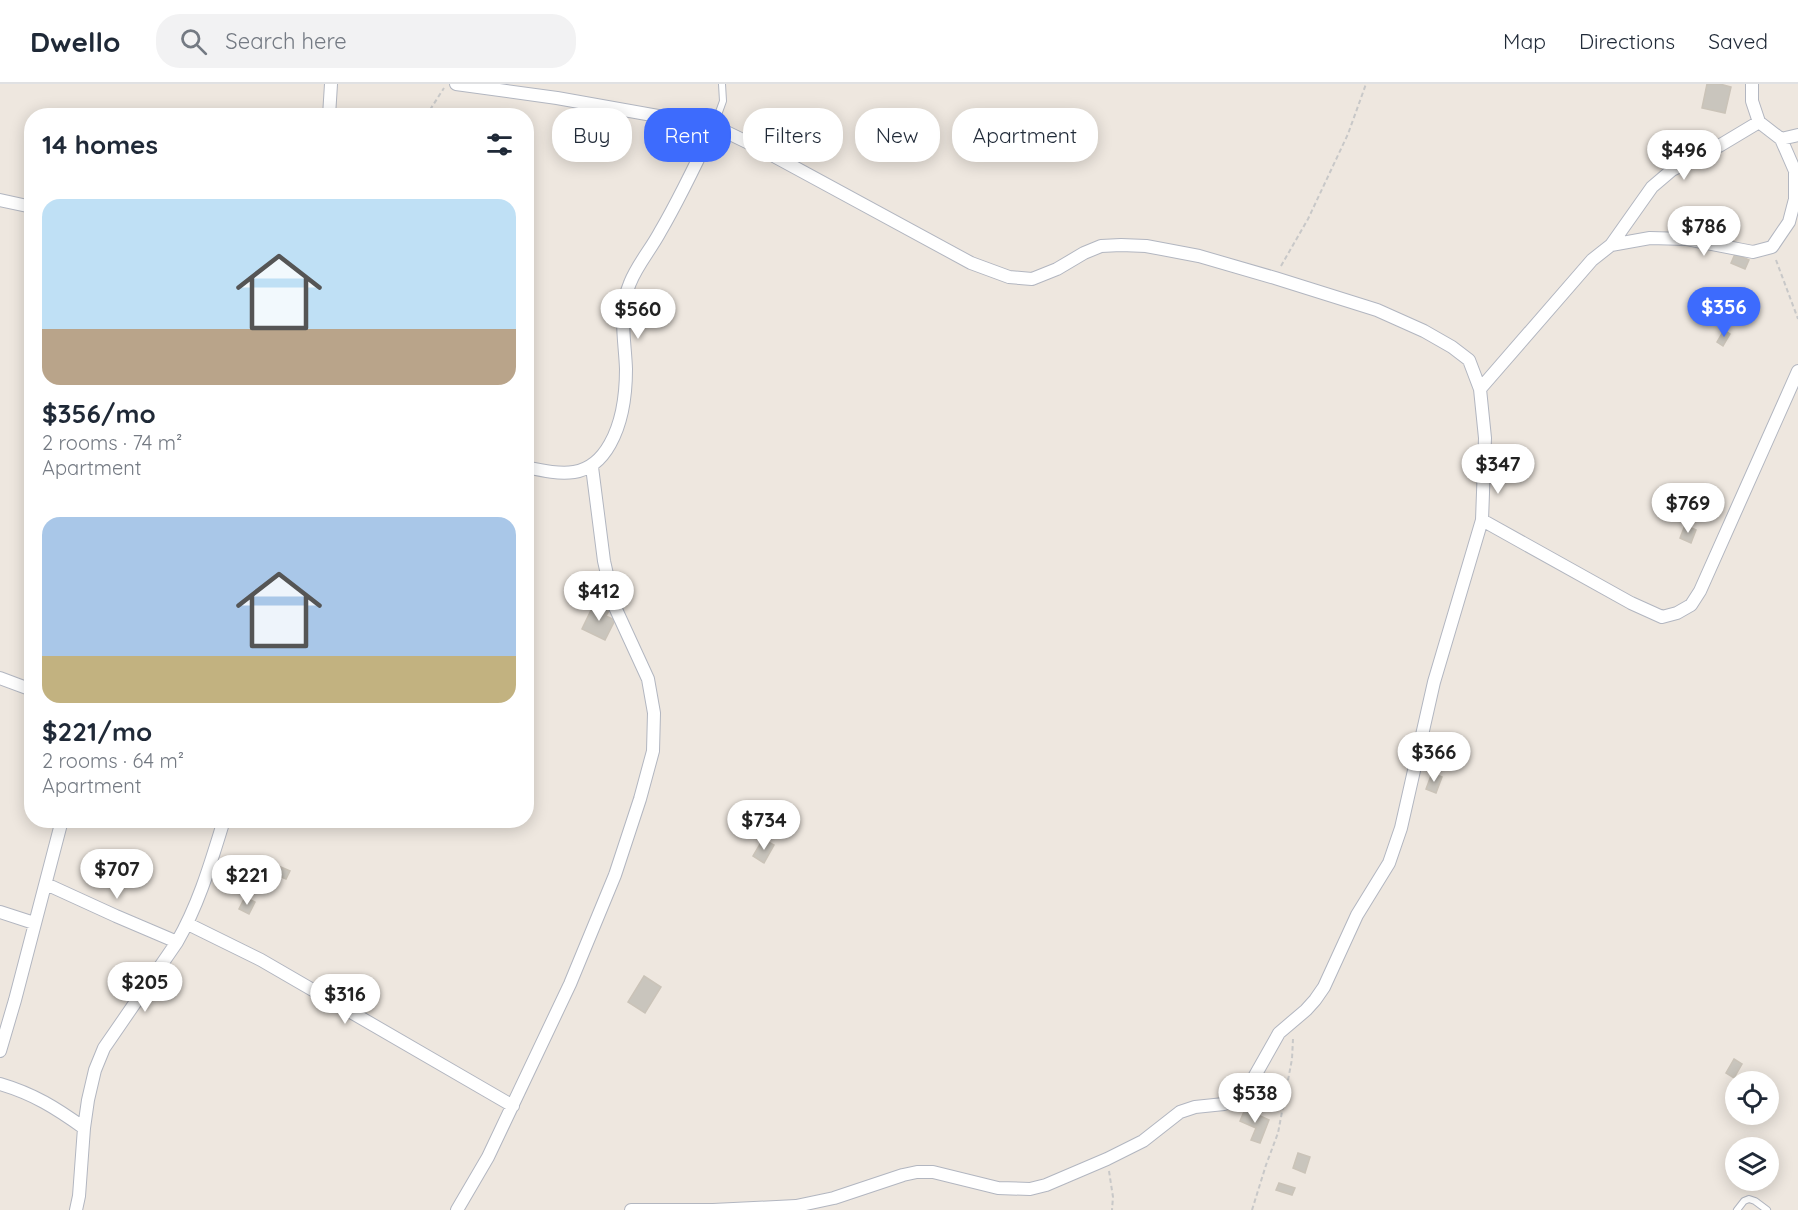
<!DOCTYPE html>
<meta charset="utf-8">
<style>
body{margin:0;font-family:Quicksand,sans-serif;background:#f2f2f3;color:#1f2937;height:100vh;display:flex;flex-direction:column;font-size:22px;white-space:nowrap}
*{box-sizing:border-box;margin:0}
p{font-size:20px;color:#747a83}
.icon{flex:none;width:33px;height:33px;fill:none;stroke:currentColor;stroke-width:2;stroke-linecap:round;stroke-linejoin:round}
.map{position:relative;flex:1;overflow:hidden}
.details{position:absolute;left:24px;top:24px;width:510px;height:720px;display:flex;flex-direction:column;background:#fff;border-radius:24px;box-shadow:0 3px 15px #0003}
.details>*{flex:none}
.banner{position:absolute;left:552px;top:24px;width:570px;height:54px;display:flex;gap:12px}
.tools{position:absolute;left:1725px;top:987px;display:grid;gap:12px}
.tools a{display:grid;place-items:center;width:54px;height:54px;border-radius:50%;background:#fff;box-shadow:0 3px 15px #0003;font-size:30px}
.price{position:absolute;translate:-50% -51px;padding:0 14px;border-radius:21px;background:#fff;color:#222;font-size:20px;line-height:39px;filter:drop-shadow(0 2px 3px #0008)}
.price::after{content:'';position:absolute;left:50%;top:36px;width:18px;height:14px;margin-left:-9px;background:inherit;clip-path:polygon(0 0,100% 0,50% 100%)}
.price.selected{background:#3d6bfd;color:#fff}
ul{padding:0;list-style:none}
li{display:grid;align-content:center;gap:12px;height:318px;padding:0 18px}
li span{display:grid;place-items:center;height:186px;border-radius:18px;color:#555}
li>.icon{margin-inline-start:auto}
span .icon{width:108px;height:108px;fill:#fffc;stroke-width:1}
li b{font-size:26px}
h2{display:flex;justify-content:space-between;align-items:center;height:72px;padding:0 18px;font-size:26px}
.chip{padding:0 21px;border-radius:24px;background:#fff;box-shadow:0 3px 15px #0003;font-size:21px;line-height:54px}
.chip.selected{background:#3d6bfd;color:#fff}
header{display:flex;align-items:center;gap:36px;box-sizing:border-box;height:84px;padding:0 30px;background:#fff;border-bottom:2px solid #e0e1e3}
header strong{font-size:28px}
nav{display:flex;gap:33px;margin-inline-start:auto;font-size:21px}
.search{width:420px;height:54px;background:#f2f2f3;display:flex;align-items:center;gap:15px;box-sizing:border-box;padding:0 21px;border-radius:24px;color:#747a83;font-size:22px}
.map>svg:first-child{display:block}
.building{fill:#c9c5bd;stroke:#cac3b8;stroke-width:1.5}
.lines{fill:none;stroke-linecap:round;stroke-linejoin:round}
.service-casing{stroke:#b2b6c0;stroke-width:8}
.minor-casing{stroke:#b2b6c0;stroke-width:14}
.path{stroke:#c8c8c8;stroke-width:2;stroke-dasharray:4.5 3;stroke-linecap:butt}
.service{stroke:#fff;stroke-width:6}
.minor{stroke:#fff;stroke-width:12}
</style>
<header>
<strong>Dwello</strong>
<div class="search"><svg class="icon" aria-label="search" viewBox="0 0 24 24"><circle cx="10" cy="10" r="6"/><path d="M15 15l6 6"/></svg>Search here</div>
<nav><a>Map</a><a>Directions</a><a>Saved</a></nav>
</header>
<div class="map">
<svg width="1798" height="1126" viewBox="0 0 1798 1126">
<rect width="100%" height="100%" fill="#eee7df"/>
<path class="building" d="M1707,0H1720L1731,3L1725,29L1702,24Z
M1735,170L1749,176L1745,185L1731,179Z
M1724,246L1730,250L1723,262L1717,258Z
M1685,441L1696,446L1691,459L1680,454Z
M595,518L610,525L606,532L615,536L605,556L582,545Z
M1432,689L1442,693L1436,709L1426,705Z
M763,755L774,761L764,779L753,772Z
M276,781L290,787L286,795L272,789Z
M253,787L260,791L255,803L247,800Z
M245,813L255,818L249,830L239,825Z
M644,892L661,903L645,929L628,918Z
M1734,975L1742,980L1734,994L1726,989Z
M1245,1025L1269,1036L1260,1059L1251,1056L1256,1044L1240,1037Z
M1298,1069L1310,1073L1305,1089L1293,1084Z
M1279,1099L1295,1104L1292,1111L1276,1106Z"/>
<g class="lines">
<defs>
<path id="service" d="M714,42L723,17L722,0
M1737,1126L1744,1117L1749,1115L1755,1117L1767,1126"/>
<path id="minor" d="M456,0L557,14L714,42L759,64L971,179L1009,193L1032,195L1057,185L1084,169L1101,162L1121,161L1146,162L1199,172L1275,194L1377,226L1424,247L1452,263L1469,276L1480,305L1485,354L1482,436L1434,598L1401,744L1389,779L1357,831L1324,903L1315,916L1306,926L1279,949L1248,1004L1238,1015L1224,1020L1195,1023L1180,1028L1143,1057L1107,1075L1046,1101L1030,1105L998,1104L933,1088H917L903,1091L834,1114L796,1122L713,1126H631
M329,32L331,0
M1781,55L1798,51
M0,116L32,123
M1611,161L1652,103L1672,86L1719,62L1759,38
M1480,305L1592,176L1611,161L1650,154L1686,155L1753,168L1772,163L1789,138L1795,115V87L1781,55L1759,38L1752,17V0
M526,383C562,391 590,396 610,360C623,337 626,311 626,285C625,256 618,227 630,199C637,181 651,165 660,148C680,114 697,78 714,42
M1482,436L1631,519L1662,533L1677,529L1691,521L1700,507L1798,287
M0,594L32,606
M46,800L116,832L177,858
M0,828L34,839
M188,840L261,876L513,1022
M0,967L15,916L62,736
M0,1000C34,1010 56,1024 84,1044
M76,1126L79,1112L84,1044L88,1016L95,986L104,964L177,858C199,820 211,778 224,736
M457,1126L488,1073L570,900L615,791L640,715L653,667L654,629L648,595L614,521L604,477L592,383"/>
</defs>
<use href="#service" class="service-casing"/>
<use href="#minor" class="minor-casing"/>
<path class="path" d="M426,32L444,4
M1776,176L1798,235
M1281,182L1308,135L1348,50L1366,0
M1109,1087L1113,1113L1112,1126
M1252,1126L1266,1081L1278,1049L1292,975L1293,955"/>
<use href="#service" class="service"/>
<use href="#minor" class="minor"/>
</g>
</svg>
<div class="tools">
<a><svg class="icon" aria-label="locate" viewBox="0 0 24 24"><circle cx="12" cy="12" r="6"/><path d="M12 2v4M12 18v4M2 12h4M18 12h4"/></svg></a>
<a><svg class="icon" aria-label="layers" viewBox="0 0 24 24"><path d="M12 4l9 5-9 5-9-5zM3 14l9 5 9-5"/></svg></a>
</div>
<b class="price" style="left:1684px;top:97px">$496</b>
<b class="price" style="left:1704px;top:173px">$786</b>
<b class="price selected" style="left:1724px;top:254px">$356</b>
<b class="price" style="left:638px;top:256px">$560</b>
<b class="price" style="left:1498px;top:411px">$347</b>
<b class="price" style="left:1688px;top:450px">$769</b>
<b class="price" style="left:599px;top:538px">$412</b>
<b class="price" style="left:1434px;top:699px">$366</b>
<b class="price" style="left:764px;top:767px">$734</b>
<b class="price" style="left:117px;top:816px">$707</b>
<b class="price" style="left:247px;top:822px">$221</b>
<b class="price" style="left:145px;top:929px">$205</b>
<b class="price" style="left:345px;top:941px">$316</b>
<b class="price" style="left:1255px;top:1040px">$538</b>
<div class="banner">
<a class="chip">Buy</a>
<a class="chip selected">Rent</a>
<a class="chip">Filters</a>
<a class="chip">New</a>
<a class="chip">Apartment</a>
</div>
<section class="details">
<h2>14 homes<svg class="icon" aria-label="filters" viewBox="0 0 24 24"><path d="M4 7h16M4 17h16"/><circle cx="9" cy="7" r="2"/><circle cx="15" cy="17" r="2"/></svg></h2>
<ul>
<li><span style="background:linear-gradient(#bfe0f5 70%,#b9a48a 0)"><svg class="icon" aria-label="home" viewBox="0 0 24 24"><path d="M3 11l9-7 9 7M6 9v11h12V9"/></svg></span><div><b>$356/mo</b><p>2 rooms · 74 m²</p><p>Apartment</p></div></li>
<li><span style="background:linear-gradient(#a9c7e8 75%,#c2b280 0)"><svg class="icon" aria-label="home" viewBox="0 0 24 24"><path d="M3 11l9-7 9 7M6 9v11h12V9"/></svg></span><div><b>$221/mo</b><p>2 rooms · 64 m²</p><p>Apartment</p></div></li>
</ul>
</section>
</div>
